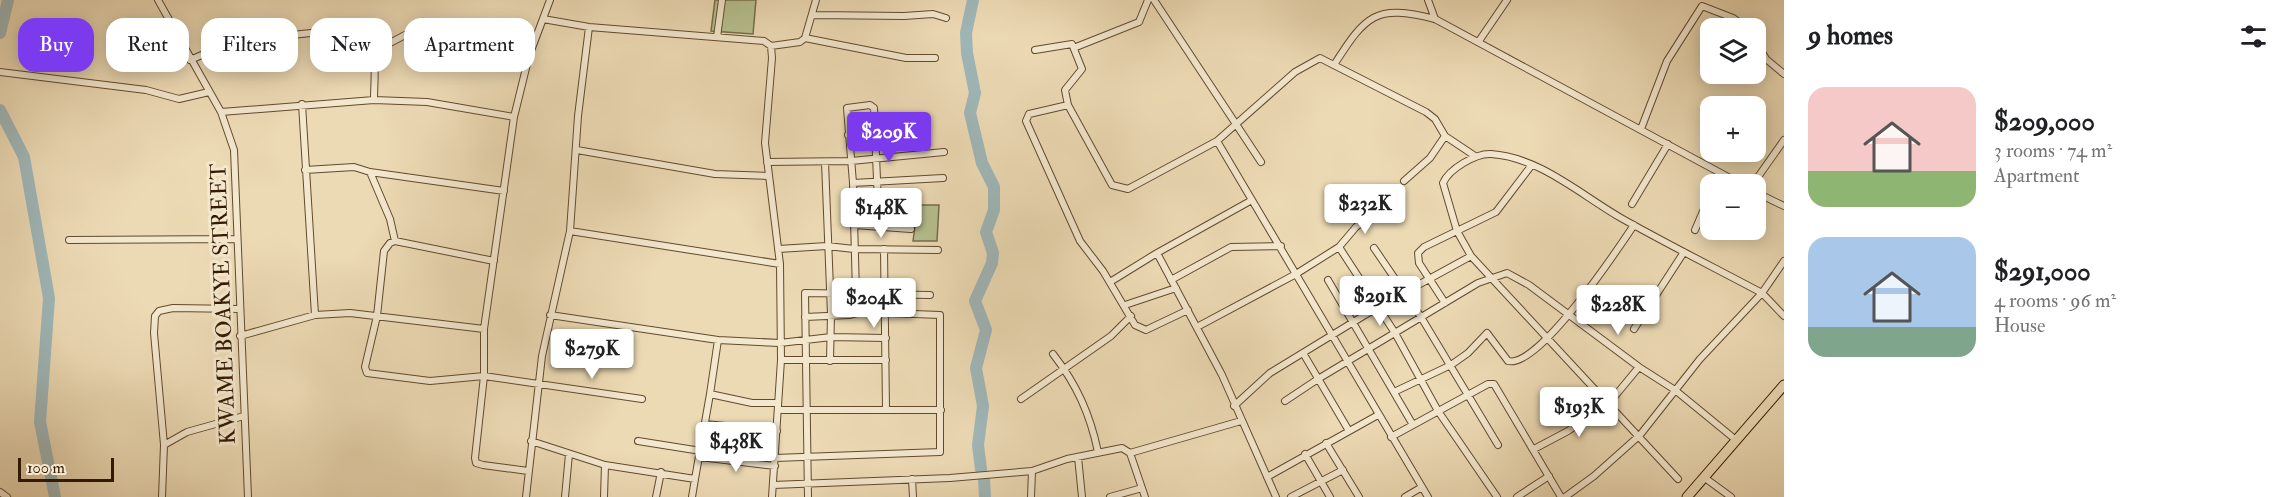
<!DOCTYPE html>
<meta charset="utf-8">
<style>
body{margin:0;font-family:"IM FELL Double Pica",serif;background:#f2f2f2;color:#202124;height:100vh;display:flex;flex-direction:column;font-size:22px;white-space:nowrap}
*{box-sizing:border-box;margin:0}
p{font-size:20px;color:#757577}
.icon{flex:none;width:33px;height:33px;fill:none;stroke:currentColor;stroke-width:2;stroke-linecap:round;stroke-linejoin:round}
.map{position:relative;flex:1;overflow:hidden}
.sheet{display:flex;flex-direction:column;background:#fff;width:510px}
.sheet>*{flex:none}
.banner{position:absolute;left:18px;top:18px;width:570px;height:54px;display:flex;gap:12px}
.buttons{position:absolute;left:1700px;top:18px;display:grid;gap:12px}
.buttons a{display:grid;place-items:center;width:66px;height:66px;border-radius:12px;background:#fff;box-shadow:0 3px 15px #0003;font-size:30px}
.scale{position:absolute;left:18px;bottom:15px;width:96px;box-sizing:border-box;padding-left:6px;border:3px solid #341a00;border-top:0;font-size:16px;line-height:21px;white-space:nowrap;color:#341a00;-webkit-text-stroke:4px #f3e7ce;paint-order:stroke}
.price{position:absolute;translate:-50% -51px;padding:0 14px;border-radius:6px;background:#fff;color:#222;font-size:20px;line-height:39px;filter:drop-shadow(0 2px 3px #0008)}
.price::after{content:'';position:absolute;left:50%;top:36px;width:18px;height:14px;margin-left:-9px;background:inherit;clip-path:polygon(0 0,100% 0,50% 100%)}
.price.current{background:#7c3aed;color:#fff}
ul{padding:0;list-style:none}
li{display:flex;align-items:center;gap:18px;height:150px;padding:0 24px}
li span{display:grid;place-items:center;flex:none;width:168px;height:120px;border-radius:18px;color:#555}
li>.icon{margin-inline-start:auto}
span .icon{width:72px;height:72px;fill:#fffc;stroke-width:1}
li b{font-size:26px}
h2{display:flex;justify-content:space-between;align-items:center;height:72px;padding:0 24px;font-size:26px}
.chip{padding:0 21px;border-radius:18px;background:#fff;box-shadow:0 3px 15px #0003;font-size:21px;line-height:54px}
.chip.current{background:#7c3aed;color:#fff}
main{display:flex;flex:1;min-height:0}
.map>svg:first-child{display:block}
.green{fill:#b6c08f;stroke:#756d48;stroke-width:1.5}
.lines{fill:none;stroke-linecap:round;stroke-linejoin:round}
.river{stroke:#9fb7b9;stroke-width:12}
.minor-casing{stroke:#624a2d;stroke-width:8}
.primary-casing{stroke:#341a00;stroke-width:11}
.minor{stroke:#f3e7ce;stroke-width:6}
.primary{stroke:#ecdab4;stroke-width:9}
.labels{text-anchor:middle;stroke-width:6;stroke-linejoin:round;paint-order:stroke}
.street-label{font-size:22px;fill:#341a00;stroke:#f3e7ce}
</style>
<main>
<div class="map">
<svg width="1784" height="497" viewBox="0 0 1784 497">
<rect width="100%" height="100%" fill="#ecdab4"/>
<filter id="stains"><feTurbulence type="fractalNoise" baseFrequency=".00333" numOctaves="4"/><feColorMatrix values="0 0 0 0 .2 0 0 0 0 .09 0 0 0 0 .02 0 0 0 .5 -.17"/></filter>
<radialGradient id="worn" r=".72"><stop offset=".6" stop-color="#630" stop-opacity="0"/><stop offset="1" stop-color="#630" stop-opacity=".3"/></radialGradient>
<path class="green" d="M715,0H756L753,34L711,31Z
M918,205H939L937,241H913Z"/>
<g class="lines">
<path class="river" d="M973,0L966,33L967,53L975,93L970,113L982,163L994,187V210L986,232L993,253L992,263L975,301L986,330L976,368L983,406L978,445L981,469
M0,33L8,0
M0,110L24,157L49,298L40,422L55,497
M984,478L985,497"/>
<defs>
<path id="minor" d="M158,0L221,112L234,150L248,497
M1154,0L1261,162
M1428,0L1435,19
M813,15L904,16L933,14L946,18
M543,19L589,27L764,41L771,46L772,58L765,143L780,264L781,360L772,497
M717,37L722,0
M805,38L906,58H935
M1755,40L1766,59L1784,74
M1479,41L1507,0
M771,46L800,42L805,38L816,0
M1076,47L1139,22L1148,0
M1035,50L1072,44L1082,69L1065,90L1068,105
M375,51L405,35L469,43
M190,60L223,46L254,39L358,28C380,47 374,73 374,100
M1334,65C1366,15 1375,4 1435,19L1741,184
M0,72L146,90L179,99L209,92
M302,104L315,315
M221,112L374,100L427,102L514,117
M1641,129L1667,61L1702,6L1733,18L1746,28
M848,135L908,130
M1217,141L1428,497
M577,150L715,174L768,176
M767,162L851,161L944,152
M825,162L831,314L830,361
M305,170L354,167L370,172L390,219L395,241
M370,172L504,191
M1404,181L1430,158L1445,136
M853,183L943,178
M1716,184L1722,174
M1753,184L1784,140
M1755,192L1784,206
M1252,200L1157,253L1222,375L1276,497
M1632,204L1668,144
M854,225L911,229
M1695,230L1710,195
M570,231L780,264
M69,240L237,239
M1339,247L1395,333L1438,411L1497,497
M1374,248L1421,317L1498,445
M778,249L827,246L854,249L938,250
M884,249L886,409
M494,261L395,241L390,243L384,251L377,316L365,367L367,373L430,381L484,376L642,399
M1784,261L1762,293L1784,316
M1171,280L1231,247L1281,246
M1328,280L1413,425
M1110,282L1157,253
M856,293L853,183L847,108L870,105L874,108L879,227
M1445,303L1419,263L1418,253L1424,247L1496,212L1531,166
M1125,305L1176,288
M1188,310L1146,330L1135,325L1103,271L1080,241L1026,121L1029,114L1068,105L1112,185L1128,189L1217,141L1295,72L1320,58L1426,112L1435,119L1445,136L1475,156
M550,315L718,340L710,394
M1197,327L1296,274L1339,247L1356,227L1379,209
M1634,329L1684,252
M240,336L315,315L350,313L484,329
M718,340L780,343L831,337L886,338
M1303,353L1349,431
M1053,354C1077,385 1090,414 1098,452
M781,360H886
M1394,392L1451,365L1468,353L1487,333L1508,361C1538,369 1618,249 1634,225
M1021,399L1111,336L1131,316
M1285,401L1318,379L1478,283L1507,273L1529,285L1639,367L1675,390L1736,440
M1234,406L1270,373L1378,307L1471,256
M778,410H941
M705,424L777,431
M1391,437L1488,384H1494L1561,497
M531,441L605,465L695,479L710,394L752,403H778
M638,441L701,451
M1326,443L1359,497
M164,445L154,333L155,316L159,311L173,308L239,309
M1534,449L1568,431L1610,402L1639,367
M1130,453L1241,421
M1305,454L1330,497
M700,457L775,466
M1078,457L1082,497
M775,458L940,452V315L861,312L849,315L805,317
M729,460L734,427
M528,471L483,465L476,463L475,458L484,376V329L514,117L529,56L550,0
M1267,477L1378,415
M1705,478L1731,497
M912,479L913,497
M773,485L950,478L1032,471L1067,459L1122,448L1130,453L1145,497
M0,492L7,497
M162,497L164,445L187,432L244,416
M526,497L542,356L570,231L578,116L589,27
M565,497L569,454
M604,497L605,465
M656,497L661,472
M692,497L695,479
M808,497L805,293L930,295
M1031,497L1032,471
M1110,497L1142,488
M1291,497L1343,470
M1405,497L1422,487
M1517,497L1549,476
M1565,497L1594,476L1640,435L1700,359L1762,293C1715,268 1667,244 1621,218C1581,195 1539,157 1491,154C1476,153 1449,169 1443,183L1457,231L1471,256L1678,479"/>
<path id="primary" d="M1687,497L1784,385"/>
</defs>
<use href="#minor" class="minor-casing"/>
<use href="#primary" class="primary-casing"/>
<use href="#minor" class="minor"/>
<use href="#primary" class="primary"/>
</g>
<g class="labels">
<g class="street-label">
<text transform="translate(222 304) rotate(-92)" y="8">KWAME BOAKYE STREET</text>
</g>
</g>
<rect width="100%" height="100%" filter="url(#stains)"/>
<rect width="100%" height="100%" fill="url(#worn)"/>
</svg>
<div class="buttons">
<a><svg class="icon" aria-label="layers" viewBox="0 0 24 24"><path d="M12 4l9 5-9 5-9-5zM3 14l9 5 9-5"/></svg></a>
<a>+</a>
<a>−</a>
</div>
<div class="scale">100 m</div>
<b class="price current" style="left:889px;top:163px">$209K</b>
<b class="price" style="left:1365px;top:235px">$232K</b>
<b class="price" style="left:881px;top:239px">$148K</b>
<b class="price" style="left:1380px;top:327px">$291K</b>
<b class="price" style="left:874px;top:329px">$204K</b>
<b class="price" style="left:1618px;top:336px">$228K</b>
<b class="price" style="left:592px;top:380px">$279K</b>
<b class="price" style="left:1579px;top:438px">$193K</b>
<b class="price" style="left:736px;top:473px">$438K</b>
<div class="banner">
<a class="chip current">Buy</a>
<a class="chip">Rent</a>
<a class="chip">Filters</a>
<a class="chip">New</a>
<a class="chip">Apartment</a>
</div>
</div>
<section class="sheet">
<h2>9 homes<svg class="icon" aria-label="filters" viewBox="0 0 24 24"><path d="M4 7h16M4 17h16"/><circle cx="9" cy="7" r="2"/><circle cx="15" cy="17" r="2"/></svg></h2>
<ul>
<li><span style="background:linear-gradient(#f6c9c9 70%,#8fb573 0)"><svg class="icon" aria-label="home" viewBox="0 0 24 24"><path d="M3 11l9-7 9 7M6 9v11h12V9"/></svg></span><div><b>$209,000</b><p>3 rooms · 74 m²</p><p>Apartment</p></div></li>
<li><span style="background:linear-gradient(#a9c7e8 75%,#7fa58c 0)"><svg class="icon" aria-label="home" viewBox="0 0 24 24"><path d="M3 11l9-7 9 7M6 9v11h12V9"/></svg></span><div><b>$291,000</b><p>4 rooms · 96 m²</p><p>House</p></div></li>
</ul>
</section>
</main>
